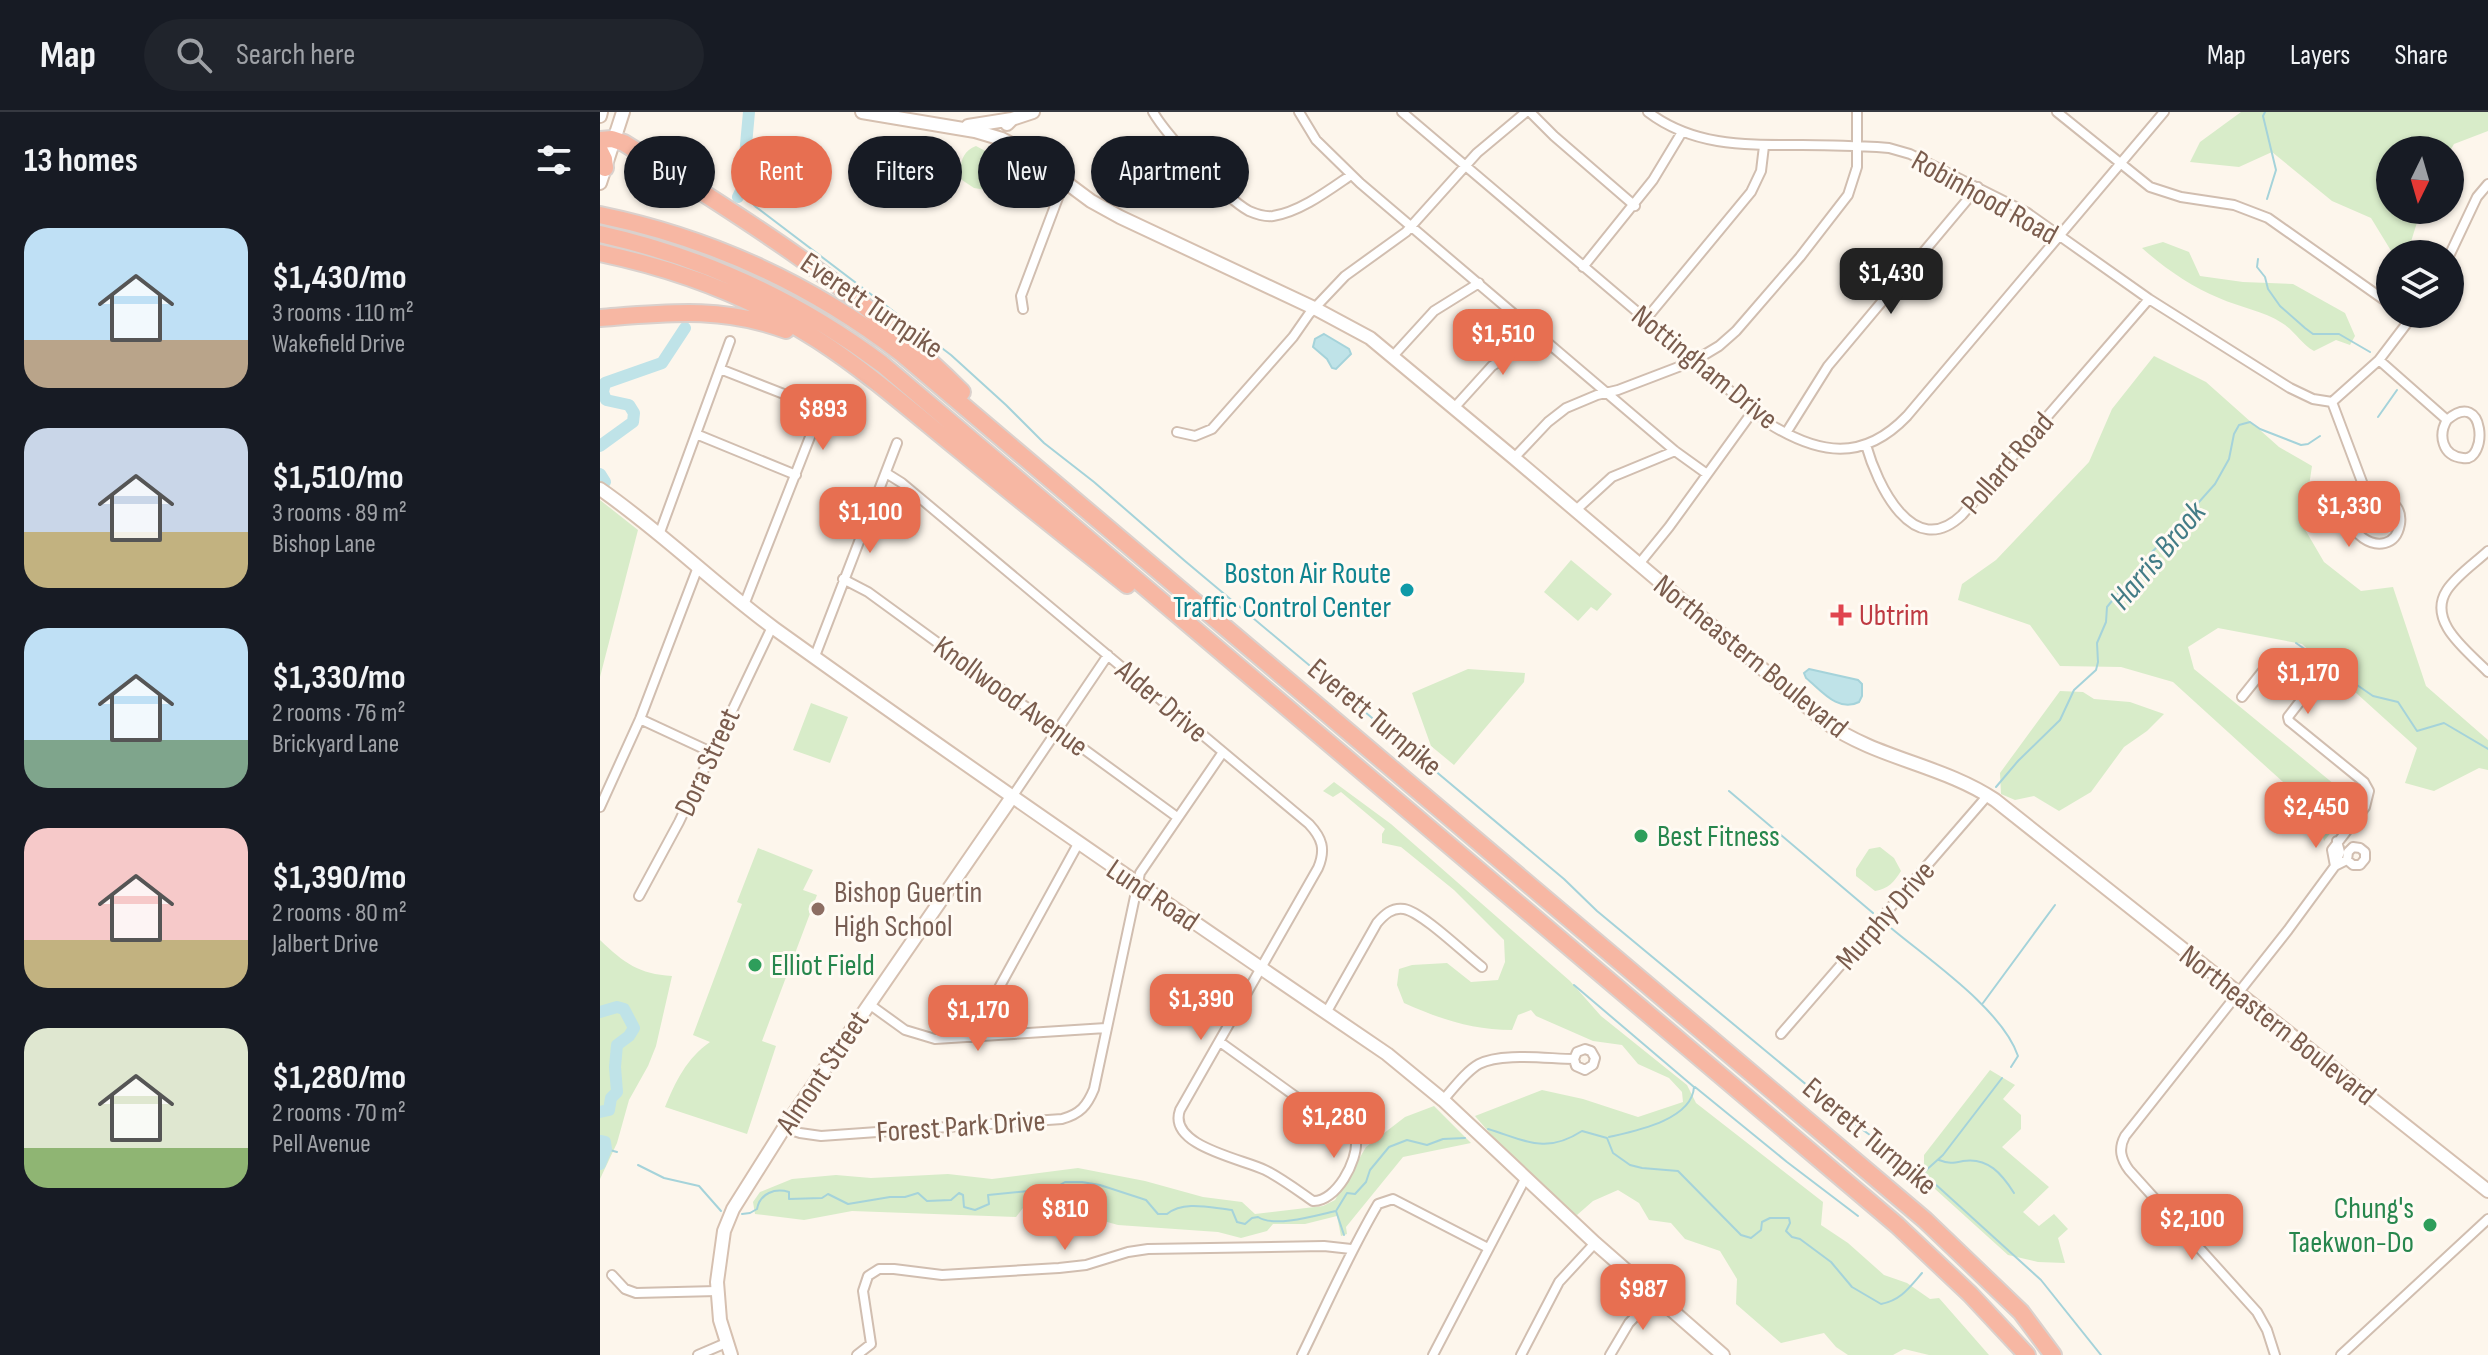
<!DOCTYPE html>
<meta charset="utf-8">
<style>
body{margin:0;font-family:"Sofia Sans Condensed",sans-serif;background:#20242c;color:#f1f3f6;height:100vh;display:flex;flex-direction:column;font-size:30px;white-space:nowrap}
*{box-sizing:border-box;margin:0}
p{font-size:26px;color:#9ea1a6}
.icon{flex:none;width:44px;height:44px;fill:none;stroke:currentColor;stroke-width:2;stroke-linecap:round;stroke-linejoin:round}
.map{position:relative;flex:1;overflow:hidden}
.sheet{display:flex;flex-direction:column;background:#171b24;width:600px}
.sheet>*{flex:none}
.guide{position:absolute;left:24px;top:24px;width:760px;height:72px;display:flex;gap:16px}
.needle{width:52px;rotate:185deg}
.tools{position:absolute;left:1776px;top:24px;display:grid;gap:16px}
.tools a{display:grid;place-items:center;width:88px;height:88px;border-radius:50%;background:#171b24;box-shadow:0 2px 6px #0004;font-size:40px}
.price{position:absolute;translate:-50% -68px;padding:0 18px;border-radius:16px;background:#e76f51;color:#fff;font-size:26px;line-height:52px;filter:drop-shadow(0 2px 4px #0008)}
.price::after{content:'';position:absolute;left:50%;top:48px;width:24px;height:18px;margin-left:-12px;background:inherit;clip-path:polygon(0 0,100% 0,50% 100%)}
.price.active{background:#222;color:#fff}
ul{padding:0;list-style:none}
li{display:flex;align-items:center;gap:24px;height:200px;padding:0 24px}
li span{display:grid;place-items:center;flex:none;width:224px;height:160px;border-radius:24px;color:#555}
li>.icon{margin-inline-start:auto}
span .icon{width:96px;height:96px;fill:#fffc;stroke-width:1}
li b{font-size:34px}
h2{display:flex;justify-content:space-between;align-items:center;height:96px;padding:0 24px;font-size:34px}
.pill{padding:0 28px;border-radius:36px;background:#171b24;box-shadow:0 2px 6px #0004;font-size:28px;line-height:72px}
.pill.active{background:#e76f51;color:#fff}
header{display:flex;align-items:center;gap:48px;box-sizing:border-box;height:112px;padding:0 40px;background:#171b24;border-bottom:2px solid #363941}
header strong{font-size:38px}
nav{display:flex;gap:44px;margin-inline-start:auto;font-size:28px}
.search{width:560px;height:72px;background:#20242c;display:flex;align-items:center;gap:20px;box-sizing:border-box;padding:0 28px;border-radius:44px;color:#9ea1a6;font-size:30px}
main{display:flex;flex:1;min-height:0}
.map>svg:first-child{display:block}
.green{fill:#d8ecc9}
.water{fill:#bfe3e8;stroke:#a5d3da;stroke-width:2}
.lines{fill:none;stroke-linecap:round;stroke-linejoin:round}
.stream{stroke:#a5d3da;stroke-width:2}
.river{stroke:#bfe3e8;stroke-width:12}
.street-casing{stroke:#d1beb0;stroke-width:12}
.secondary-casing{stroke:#d6c0b0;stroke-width:16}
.highway-casing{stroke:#dad1cd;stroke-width:20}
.street{stroke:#fff;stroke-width:8}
.secondary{stroke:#fff;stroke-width:12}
.highway{stroke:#f7b7a3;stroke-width:16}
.culture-dot{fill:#0f9aa8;stroke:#fffaf3;stroke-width:3}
.health-dot{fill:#e0444e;stroke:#fffaf3;stroke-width:3}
.leisure-dot{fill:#2e9e5b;stroke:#fffaf3;stroke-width:3}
.education-dot{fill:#8d6e63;stroke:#fffaf3;stroke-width:3}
.labels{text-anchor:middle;stroke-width:6;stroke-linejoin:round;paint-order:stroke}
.street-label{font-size:30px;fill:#7a5c4d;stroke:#fffaf3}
.culture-label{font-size:30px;fill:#0d838f;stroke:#fffaf3;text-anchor:end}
.health-label{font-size:30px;fill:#be3a42;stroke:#fffaf3;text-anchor:start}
.leisure-label{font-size:30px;fill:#27864d;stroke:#fffaf3;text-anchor:start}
.education-label{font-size:30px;fill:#785e54;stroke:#fffaf3;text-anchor:start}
.water-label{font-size:32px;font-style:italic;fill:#437c86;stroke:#fffaf3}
</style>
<header>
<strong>Map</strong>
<div class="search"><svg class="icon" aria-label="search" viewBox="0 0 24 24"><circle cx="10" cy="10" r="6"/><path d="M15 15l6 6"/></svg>Search here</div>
<nav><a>Map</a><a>Layers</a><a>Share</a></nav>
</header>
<main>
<section class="sheet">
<h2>13 homes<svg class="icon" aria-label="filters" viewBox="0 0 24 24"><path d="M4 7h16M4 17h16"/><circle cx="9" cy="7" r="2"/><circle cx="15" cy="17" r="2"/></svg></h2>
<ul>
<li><span style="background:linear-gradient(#bfe0f5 70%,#b9a48a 0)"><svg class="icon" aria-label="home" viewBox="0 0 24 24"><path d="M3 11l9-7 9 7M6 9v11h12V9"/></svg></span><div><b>$1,430/mo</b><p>3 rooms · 110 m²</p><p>Wakefield Drive</p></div></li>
<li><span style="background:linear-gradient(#c9d6e8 65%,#c2b280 0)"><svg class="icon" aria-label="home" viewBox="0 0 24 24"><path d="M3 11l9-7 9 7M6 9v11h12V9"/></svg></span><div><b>$1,510/mo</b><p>3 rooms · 89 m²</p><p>Bishop Lane</p></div></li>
<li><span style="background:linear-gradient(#bfe0f5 70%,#7fa58c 0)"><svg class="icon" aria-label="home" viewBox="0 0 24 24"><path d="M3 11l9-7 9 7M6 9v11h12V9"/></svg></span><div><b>$1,330/mo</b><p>2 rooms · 76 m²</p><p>Brickyard Lane</p></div></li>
<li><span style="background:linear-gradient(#f6c9c9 70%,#c2b280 0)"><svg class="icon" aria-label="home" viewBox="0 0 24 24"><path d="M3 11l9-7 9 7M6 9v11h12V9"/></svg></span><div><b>$1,390/mo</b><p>2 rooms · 80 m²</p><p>Jalbert Drive</p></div></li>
<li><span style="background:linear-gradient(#dfe7d0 75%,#8fb573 0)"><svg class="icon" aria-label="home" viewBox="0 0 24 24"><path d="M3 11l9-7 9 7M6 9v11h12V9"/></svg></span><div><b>$1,280/mo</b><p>2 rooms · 70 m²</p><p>Pell Avenue</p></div></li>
</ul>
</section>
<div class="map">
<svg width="1888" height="1243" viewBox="0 0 1888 1243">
<rect width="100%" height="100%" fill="#fdf6ec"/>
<path class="green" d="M1641,0H1888V19L1854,32L1850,39L1790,38V98H1821L1807,142H1793L1771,106L1732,89L1672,40L1639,55L1590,50L1600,30Z
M376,34L404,49L392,79L374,76L362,68C359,53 361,40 376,34Z
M1563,130L1589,140L1600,164L1643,170L1693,172L1745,201L1755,224L1750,233L1736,228L1714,239C1701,232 1695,219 1682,211C1664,199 1639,195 1619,186C1592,175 1564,156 1542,136Z
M1554,244L1606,270L1679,335L1712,354L1703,414L1724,450L1761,479L1793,475L1826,574L1888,628V658L1879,656L1834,679L1805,671L1817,636L1702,532L1618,516L1588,535L1594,557L1740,677L1753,693L1724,729L1719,711L1706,691L1573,570L1521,555L1460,554L1430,513L1358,488L1362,472L1396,448L1489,350L1512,297Z
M0,388L38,418L0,565Z
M971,448L1012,482L997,499L991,495L978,509L944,480Z
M868,557L925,561L924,570L854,653L831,634L812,581Z
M1460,579L1483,580L1494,587L1530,590L1564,602L1547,619L1524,635L1491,680L1459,699L1434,684L1415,688L1401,682L1400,661Z
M211,591L248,605L230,651L193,638Z
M734,670L791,712L970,869L1001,904L1087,973L1096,991L1223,1090L1221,1113L1248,1131L1284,1163L1307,1171L1330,1187L1339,1186L1389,1243H1329L1304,1237L1293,1243H1248L1236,1235L1224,1221L1181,1231L1136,1192L1137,1167L1120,1139L1085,1127L1071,1111L1049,1108L1039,1091L1018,1078L993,1089L977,1103C935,1082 906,1039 875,1004L942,978L983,987L1038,1005L1083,990L1082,980L1069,966L1038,952L1022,933L993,929L936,904L931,898L918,903L912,918C872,918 840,907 804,891L797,873L799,857L812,853L847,851L871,870L898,868L905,850L904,828L854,778L801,735L782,731V722L785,717L741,680L733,685L723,679Z
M1280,735L1294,746L1301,759C1294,770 1288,777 1275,779L1256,764V757L1269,737Z
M158,736L213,758L203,778L217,783L162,929L176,934L147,1022L65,995C76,969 86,947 110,930L93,923L142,792L137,790Z
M0,828C24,851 39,862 72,864L56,934L48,954L29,988L17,1031L0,1067Z
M1390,958L1415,973L1403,987L1421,1003V1017L1402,1035L1449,1075L1423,1100L1439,1114L1454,1102L1468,1117L1458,1126L1465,1151L1438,1150L1408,1143L1324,1067V1043Z
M834,994L871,1031L803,1045L746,1115L747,1122L741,1124L737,1104L705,1112H673L667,1119L641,1126L618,1120L518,1113L457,1096H423L416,1105L252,1099L204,1108L155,1102L153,1090L160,1080L192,1067L236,1063L271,1066L348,1062L392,1067L478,1056L545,1069L603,1085L642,1090L655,1102L723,1094L735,1088L766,1035L805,1005Z"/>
<path class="water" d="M724,222L749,237L751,242L736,257L732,256L727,247L713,235L715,227Z
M1209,557L1258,568L1262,572V584L1259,590C1238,601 1221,578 1206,566L1204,561Z"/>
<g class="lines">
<path class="stream" d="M1665,0L1663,4L1676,58L1667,87
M141,80L156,95L351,243L406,293L444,331L494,370L585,449L964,767L997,799L1249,1008L1323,1061
M1658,147L1657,155L1665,165L1668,177L1680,194L1705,216L1713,222H1739L1770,240
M1778,305L1797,278
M1696,531L1773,584L1798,590L1817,619L1844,611L1888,637
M1396,675L1418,649L1460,608L1474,578L1496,558L1498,550L1497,531L1506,510L1507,495L1550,442L1575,417L1615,372L1629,347L1634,322L1639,313L1650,310L1660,317L1701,333L1708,332L1720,324
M1129,679L1273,801
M1291,816C1329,848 1402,897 1418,944L1411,955
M974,873L1094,975C1092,1008 1035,1019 1009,1025
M1383,891L1455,793
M1402,966L1343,1043L1323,1061L1441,1168L1501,1243
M1095,975L1187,1050L1258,1104
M888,1017C925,1028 945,1043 982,1019L1007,1026L1013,1041L1030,1053L1042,1056L1078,1059L1141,1123L1151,1126L1161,1118L1162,1110L1170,1106H1189L1190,1111L1186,1119L1192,1125L1200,1127L1231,1150L1252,1175L1281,1192C1301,1188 1309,1176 1322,1161
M6,1037L17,1040
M1339,1048C1349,1052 1353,1051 1363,1049C1388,1045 1402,1062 1414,1081
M38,1053L64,1066L99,1074L121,1099
M736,1099L744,1123
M142,1102L150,1101L157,1097C160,1081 175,1076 189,1080V1087L222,1086L228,1082L248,1092L290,1085H305L318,1081L327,1089L351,1088L359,1081L363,1083L364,1095L375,1098L389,1092L388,1083L438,1078L446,1081L465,1070H482L500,1073L546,1088L558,1102H567C584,1088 611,1096 632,1098L637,1110L645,1112L652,1106L658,1105C674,1116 718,1103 736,1099L747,1081L755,1082L766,1070L770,1058L789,1035L807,1028L827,1033L843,1027L865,1026"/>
<path class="river" d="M138,85L142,77L149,0
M0,334L33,310L34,301L29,293L6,288L3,280L5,271L62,251L85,216
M0,362L5,370
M0,900L17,895L24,897L34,916L29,924L17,933L15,955L17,980L11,986L9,998L0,1000
M0,1029L5,1030L6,1037L0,1052"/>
<defs>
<path id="street" d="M553,0C567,24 624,85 649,99C656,102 665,105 673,104C700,100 729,78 751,63
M699,0L716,28L760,71L1075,339L1107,362
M802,0L1168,311C1219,343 1263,350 1307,304L1564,0
M930,0L954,24L1035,94
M1048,0C1094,35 1147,33 1202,33C1227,33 1252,34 1277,35L1289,36L1310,42L1426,100L1549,187L1690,276L1713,287L1732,290
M1457,0L1550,75L1581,85L1634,93L1668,106L1790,192
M1850,142L1877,85L1888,72
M983,155L1053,68L1082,20
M423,197L421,184L464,70
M1046,207L1151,80L1161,59L1164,34
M793,244L834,199L879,171
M1779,248L1847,308C1838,323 1842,344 1863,346C1888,351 1886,275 1847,308
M120,257L212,293L219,302L144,493
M1732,290L1768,386C1720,412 1792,458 1800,412C1803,392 1785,382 1768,386
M1732,290L1779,248L1814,202
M854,296L892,254L940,224
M577,320L595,324L612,317L693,225L709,202L745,164L806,120L877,41L926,0
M1186,321L1228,254L1378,75
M96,322L196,363
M1266,333C1277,372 1313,450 1362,403L1549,187
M914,346L948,310L966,296L997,283L1018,278L1094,249L1119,234L1136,219L1200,145L1248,83L1257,55V0
M286,361L302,371L709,712C722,726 726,737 718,756L580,998C567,1034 643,1047 665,1058C681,1066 697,1078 713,1089C736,1090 758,1049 756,1028L620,930
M976,398L1012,365L1075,339
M59,423L130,229
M1888,439C1875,451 1857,463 1847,478C1826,510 1869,540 1888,560
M1039,452L1069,415L1153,299
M243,467L268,480L577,705
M215,544L297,331
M1642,585L1670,550L1679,545C1695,547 1711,557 1712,574L1688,605L1689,609L1764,670L1769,679L1765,695L1732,738L1735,754
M40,607L111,640
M412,685L508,543
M0,695L40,607L98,455
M1735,754L1740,740L1737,729
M39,784L79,710L172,515
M269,892L305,918L335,927L506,916
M726,901L777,811C784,803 792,795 804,797C822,800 866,843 882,855
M1181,922L1388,683
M372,925L478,732
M843,988C854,976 865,960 879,952C901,940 949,947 974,947L976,954L985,958L993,953L995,946L991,939L985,937L977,940L974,947
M184,1016L200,1021L221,1024L462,1007C480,1002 487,994 494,977L540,761L623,640
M12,1163L25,1177L36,1181L117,1179
M98,1243L126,1231
M257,1243L271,1232L263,1179L268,1164L279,1157H294L342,1163L459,1156L486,1153L528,1140L548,1137L724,1134L751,1137
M702,1243C727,1192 749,1141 778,1092L793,1087L888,1136
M833,1243L925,1067
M921,1243L959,1170L995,1131
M1010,1243L1029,1211L1056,1183
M1675,1243L1667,1218L1657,1200L1529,1058C1521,1047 1518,1037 1525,1024L1688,818L1735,754L1747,748L1753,753H1760L1765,747V740L1760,736L1753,735L1748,740L1747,748
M1741,1243L1888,1107"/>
<path id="secondary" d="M262,0L375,19L402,27L421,37L491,89L520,105L716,197L770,226L914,346L1225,610C1277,647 1343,653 1395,688L1888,1079
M0,4L1,0
M407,12L412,7L433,0
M368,14L412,7
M0,71L23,0
M0,377C62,420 115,473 175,517C377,662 581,802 787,942L843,988L995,1131L1123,1243
M131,1243L120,1208L117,1170L124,1119L133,1097L184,1016L412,685"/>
<path id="highway" d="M0,28L12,27L24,31C143,105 263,181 362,280
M0,39L4,47L5,56
M0,103C111,126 211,172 301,241L1325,1108L1421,1200L1453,1243
M0,122C103,145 198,189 282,252L1297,1113L1370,1182L1427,1243
M0,141C77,157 152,185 218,228C269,261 315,302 362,340C416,385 472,429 527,473
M0,206C66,201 122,194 186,218"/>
</defs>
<use href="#street" class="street-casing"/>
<use href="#secondary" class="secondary-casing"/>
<use href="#highway" class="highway-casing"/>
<use href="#street" class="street"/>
<use href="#secondary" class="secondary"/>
<use href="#highway" class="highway"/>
</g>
<circle class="culture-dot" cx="807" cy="478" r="8"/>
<path class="health-dot" d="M1237 491h8v8h8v8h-8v8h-8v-8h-8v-8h8z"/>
<g class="leisure-dot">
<circle cx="1041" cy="724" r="8"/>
<circle cx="155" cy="853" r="8"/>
<circle cx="1830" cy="1113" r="8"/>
</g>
<circle class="education-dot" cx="218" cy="797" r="8"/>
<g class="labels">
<g class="street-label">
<text transform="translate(1385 85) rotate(29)" y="10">Robinhood Road</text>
<text transform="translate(272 193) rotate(34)" y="10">Everett Turnpike</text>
<text transform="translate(1105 255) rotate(39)" y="10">Nottingham Drive</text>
<text transform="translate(1407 351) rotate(-49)" y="10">Pollard Road</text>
<text transform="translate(1151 544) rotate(39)" y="10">Northeastern Boulevard</text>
<text transform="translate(411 584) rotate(36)" y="10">Knollwood Avenue</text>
<text transform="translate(562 589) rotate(40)" y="10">Alder Drive</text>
<text transform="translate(775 605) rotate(40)" y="10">Everett Turnpike</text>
<text transform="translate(107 650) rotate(-65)" y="10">Dora Street</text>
<text transform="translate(553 783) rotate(34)" y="10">Lund Road</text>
<text transform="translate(1285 803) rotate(-49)" y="10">Murphy Drive</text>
<text transform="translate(1678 913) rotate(38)" y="10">Northeastern Boulevard</text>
<text transform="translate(222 960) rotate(-56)" y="10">Almont Street</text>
<text transform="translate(361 1014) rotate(-4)" y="10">Forest Park Drive</text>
<text transform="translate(1270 1024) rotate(40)" y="10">Everett Turnpike</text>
</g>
<g class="culture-label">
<text x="791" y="471">Boston Air Route<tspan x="791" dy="34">Traffic Control Center</tspan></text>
</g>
<g class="health-label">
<text x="1259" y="513">Ubtrim</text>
</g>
<g class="leisure-label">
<text x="1057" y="734">Best Fitness</text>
<text x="171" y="863">Elliot Field</text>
<text x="1814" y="1106" text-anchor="end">Chung's<tspan x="1814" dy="34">Taekwon-Do</tspan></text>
</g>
<g class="education-label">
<text x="234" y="790">Bishop Guertin<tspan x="234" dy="34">High School</tspan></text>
</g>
<g class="water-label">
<text transform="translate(1557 443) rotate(-50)" y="11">Harris Brook</text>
</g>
</g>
</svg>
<div class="tools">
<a><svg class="needle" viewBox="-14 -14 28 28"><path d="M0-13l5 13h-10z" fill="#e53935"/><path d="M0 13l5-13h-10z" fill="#9ea1a6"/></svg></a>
<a><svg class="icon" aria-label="layers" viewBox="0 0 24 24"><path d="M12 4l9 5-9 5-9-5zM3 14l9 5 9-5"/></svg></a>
</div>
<b class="price active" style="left:1291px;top:204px">$1,430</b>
<b class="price" style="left:903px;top:265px">$1,510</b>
<b class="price" style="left:223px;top:340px">$893</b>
<b class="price" style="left:1749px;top:437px">$1,330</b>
<b class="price" style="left:270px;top:443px">$1,100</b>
<b class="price" style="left:1708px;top:604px">$1,170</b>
<b class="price" style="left:1716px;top:738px">$2,450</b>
<b class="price" style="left:601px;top:930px">$1,390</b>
<b class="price" style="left:378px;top:941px">$1,170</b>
<b class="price" style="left:734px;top:1048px">$1,280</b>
<b class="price" style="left:465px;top:1140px">$810</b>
<b class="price" style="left:1592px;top:1150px">$2,100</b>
<b class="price" style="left:1043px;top:1220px">$987</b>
<div class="guide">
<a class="pill">Buy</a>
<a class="pill active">Rent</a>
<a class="pill">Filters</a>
<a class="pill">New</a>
<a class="pill">Apartment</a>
</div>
</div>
</main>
